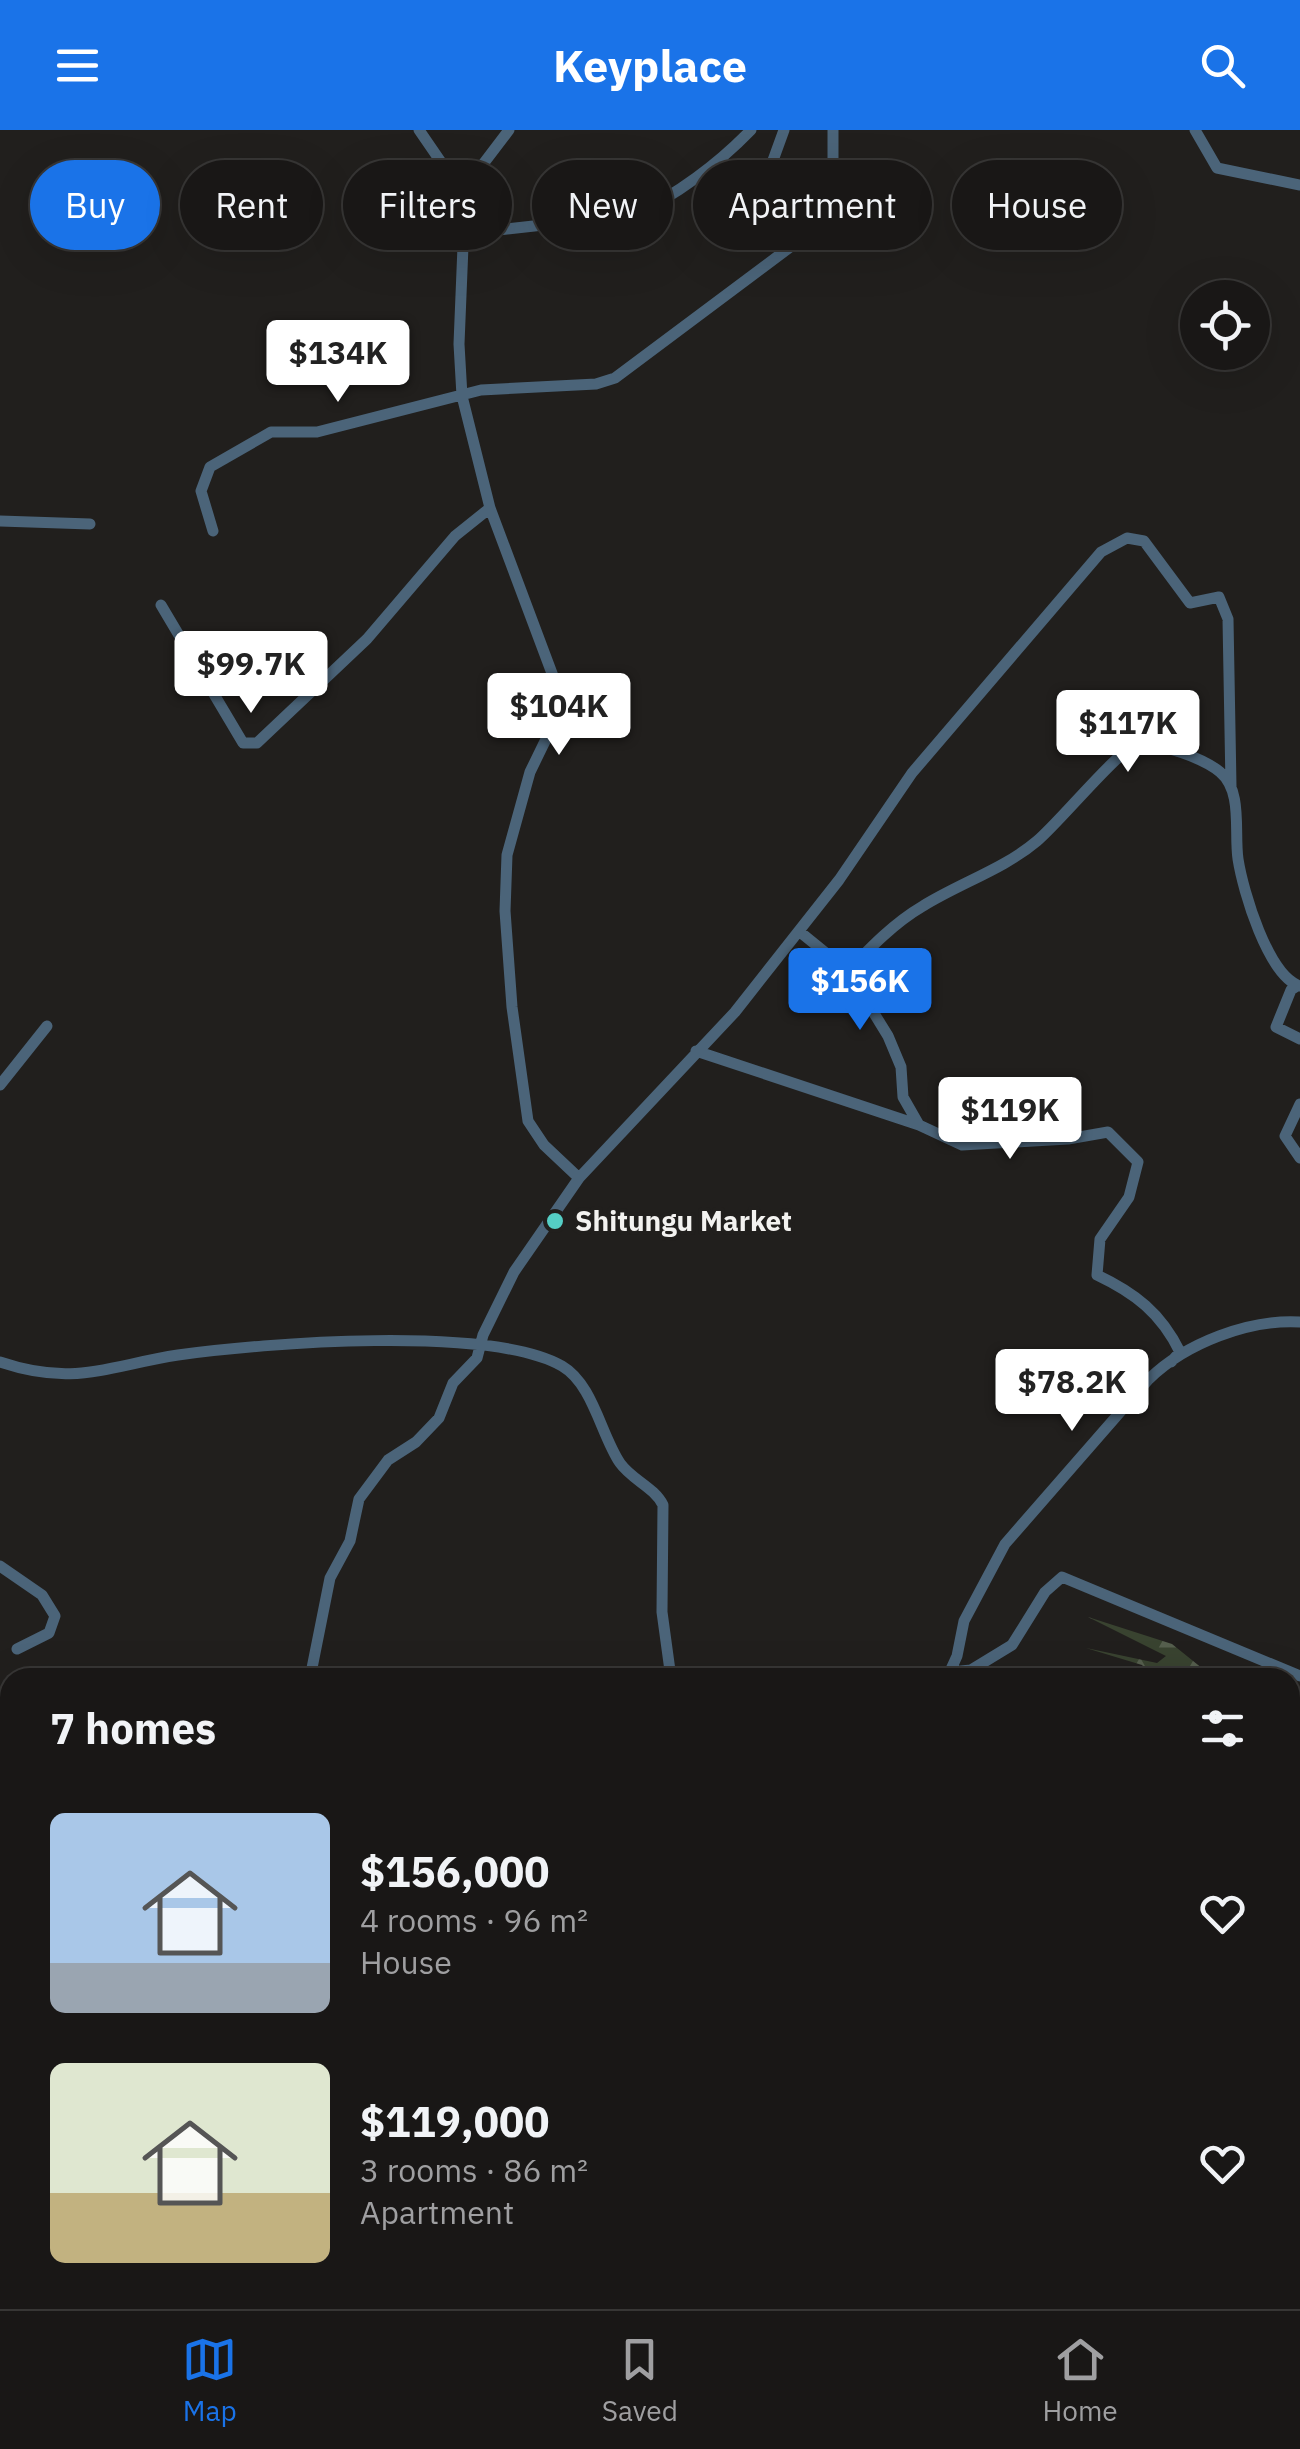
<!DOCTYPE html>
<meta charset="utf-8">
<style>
body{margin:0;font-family:"IBM Plex Sans",sans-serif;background:#262423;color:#f1f3f6;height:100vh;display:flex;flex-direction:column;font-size:38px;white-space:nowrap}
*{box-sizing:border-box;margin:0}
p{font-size:32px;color:#9f9fa1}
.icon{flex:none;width:55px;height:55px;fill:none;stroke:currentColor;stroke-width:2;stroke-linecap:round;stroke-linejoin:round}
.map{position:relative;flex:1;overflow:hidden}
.drawer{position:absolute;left:0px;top:1538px;width:1300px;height:642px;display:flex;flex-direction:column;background:#191716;border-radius:30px 30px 0 0;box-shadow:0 10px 40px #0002,0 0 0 2px #373635}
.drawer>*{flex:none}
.hud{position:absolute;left:30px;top:30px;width:1240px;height:90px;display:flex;gap:20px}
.tools{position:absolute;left:1180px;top:150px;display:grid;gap:20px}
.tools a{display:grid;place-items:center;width:90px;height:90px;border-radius:50%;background:#191716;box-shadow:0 10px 40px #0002,0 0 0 2px #373635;font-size:50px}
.price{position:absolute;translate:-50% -85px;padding:0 22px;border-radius:10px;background:#fff;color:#222;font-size:32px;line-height:65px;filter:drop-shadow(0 2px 5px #0008)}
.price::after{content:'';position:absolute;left:50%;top:60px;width:30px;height:22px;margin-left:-15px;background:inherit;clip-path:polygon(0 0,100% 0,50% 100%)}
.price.current{background:#1a73e8;color:#fff}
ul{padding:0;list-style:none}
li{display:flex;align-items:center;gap:30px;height:250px;padding:0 50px}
li span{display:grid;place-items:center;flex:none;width:280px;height:200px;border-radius:15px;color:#555}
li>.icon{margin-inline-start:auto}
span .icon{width:120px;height:120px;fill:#fffc;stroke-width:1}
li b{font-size:42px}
h2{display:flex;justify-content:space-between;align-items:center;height:120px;padding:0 50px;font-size:42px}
.pill{padding:0 35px;border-radius:45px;background:#191716;box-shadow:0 10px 40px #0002,0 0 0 2px #373635;font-size:35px;line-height:90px}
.pill.current{background:#1a73e8;color:#fff}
header{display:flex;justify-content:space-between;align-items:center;height:130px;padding:0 50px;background:#1a73e8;color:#fff;font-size:45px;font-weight:800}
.menu{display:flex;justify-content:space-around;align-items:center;height:140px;border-top:2px solid #373635;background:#191716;font-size:28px;color:#9f9fa1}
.menu a{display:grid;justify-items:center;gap:5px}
.menu .current{color:#1a73e8}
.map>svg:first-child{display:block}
.forest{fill:url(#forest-firs)}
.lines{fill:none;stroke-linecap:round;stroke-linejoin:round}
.minor{stroke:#4b6479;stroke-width:11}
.poi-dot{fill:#55cec5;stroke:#211f1d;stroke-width:4}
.labels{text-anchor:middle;stroke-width:8;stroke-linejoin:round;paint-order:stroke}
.poi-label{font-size:28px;font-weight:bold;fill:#f3f2f0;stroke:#211f1d;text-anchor:start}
</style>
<header><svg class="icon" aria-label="menu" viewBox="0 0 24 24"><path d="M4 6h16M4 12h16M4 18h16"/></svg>Keyplace<svg class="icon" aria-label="search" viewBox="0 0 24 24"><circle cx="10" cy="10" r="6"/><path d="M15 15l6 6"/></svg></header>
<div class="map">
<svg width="1300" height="2179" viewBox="0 0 1300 2179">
<defs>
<pattern id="forest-firs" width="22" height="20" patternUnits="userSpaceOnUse" patternTransform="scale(2.5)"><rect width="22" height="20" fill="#394330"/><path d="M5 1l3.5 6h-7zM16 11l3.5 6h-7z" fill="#565f4e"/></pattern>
</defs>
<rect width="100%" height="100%" fill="#211f1d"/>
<path class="forest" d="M1088,1487L1172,1514L1208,1543L1153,1547L1142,1535L1086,1518L1157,1533L1166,1526Z"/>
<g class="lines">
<path class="minor" d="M419,0L465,67
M1195,0L1217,38L1300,55
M721,29L750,61L813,104
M760,66L784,0
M462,104L633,85C676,66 719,33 751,0
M0,391L90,394
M213,401L201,361L210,337L271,302H317L481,260L596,254L615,248L825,91L833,75V0
M161,475L243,613H257L367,509L455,406L490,378
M800,802L848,841L888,906L901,937L903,967L919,995
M848,841C871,817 894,793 923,776C960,753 1004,739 1037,711C1060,692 1123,614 1141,612C1164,616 1202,627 1220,642C1243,661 1234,702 1238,729C1243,761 1268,846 1300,856
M1297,856L1291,860L1276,897L1300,909
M696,921L919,995L962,1015L1068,1009L1108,1002L1138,1032L1129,1067L1100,1109L1097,1145C1135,1163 1161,1183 1180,1222L1171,1232
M0,955L47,896
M1300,974L1285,1006L1300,1028
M579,1048L735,882L839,750L912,643L1101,422L1127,408L1144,411L1190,473L1219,467L1228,489L1231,656
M0,1232C74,1257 107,1236 178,1225C263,1213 490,1195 562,1236C593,1254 601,1305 620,1333C632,1350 654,1357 663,1375L662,1482L671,1548
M0,1436L42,1465L55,1486L49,1503L17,1519
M951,1542L971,1540L1012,1515L1045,1462L1062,1447L1300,1546
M310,1548L330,1448L350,1411L359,1369L388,1330L416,1312L439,1288L453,1253L477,1228L483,1205L514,1142L579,1048L544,1015L528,991L512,877L505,781L507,725L530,642L549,603L554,577L553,546L490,378L462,266L459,214L465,67L474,46L509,0
M947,1548L957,1526L964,1491L1005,1414L1149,1249C1186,1213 1249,1189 1300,1192
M1290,1862L1300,1860
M597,2170L607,2179
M916,2170L921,2179
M159,2179L170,2170
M1083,2179L1086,2170"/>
</g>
<circle class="poi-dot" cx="555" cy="1091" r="10"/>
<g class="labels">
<g class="poi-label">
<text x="575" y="1101">Shitungu Market</text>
</g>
</g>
</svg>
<div class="tools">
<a><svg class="icon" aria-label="locate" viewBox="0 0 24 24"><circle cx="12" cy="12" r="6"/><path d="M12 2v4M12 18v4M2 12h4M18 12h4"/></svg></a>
</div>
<b class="price" style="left:338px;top:275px">$134K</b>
<b class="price" style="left:251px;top:586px">$99.7K</b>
<b class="price" style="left:559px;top:628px">$104K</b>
<b class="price" style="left:1128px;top:645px">$117K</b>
<b class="price current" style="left:860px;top:903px">$156K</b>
<b class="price" style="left:1010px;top:1032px">$119K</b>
<b class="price" style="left:1072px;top:1304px">$78.2K</b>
<div class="hud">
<a class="pill current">Buy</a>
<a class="pill">Rent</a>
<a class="pill">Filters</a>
<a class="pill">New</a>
<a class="pill">Apartment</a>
<a class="pill">House</a>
</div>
<section class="drawer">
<h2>7 homes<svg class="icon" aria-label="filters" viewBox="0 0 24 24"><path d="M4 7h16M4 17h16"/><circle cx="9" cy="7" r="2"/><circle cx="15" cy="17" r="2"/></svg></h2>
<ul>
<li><span style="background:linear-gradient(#a9c7e8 75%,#9aa5b1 0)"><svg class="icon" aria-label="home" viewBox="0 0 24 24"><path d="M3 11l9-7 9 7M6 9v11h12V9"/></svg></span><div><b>$156,000</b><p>4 rooms · 96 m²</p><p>House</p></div><svg class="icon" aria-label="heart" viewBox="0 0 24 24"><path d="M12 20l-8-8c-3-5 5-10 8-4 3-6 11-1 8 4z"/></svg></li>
<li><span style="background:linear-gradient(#dfe7d0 65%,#c2b280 0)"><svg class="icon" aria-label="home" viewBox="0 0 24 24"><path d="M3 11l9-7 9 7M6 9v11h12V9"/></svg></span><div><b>$119,000</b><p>3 rooms · 86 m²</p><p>Apartment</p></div><svg class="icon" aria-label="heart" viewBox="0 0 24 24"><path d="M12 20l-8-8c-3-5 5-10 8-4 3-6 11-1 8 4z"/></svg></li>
</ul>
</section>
</div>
<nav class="menu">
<a class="current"><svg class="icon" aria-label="map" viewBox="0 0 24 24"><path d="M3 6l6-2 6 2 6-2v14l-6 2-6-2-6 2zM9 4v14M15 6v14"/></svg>Map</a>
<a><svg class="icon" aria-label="saved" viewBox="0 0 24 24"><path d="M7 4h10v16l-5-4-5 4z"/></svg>Saved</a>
<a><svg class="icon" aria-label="home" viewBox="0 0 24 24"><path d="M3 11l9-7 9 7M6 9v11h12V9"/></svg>Home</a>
</nav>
